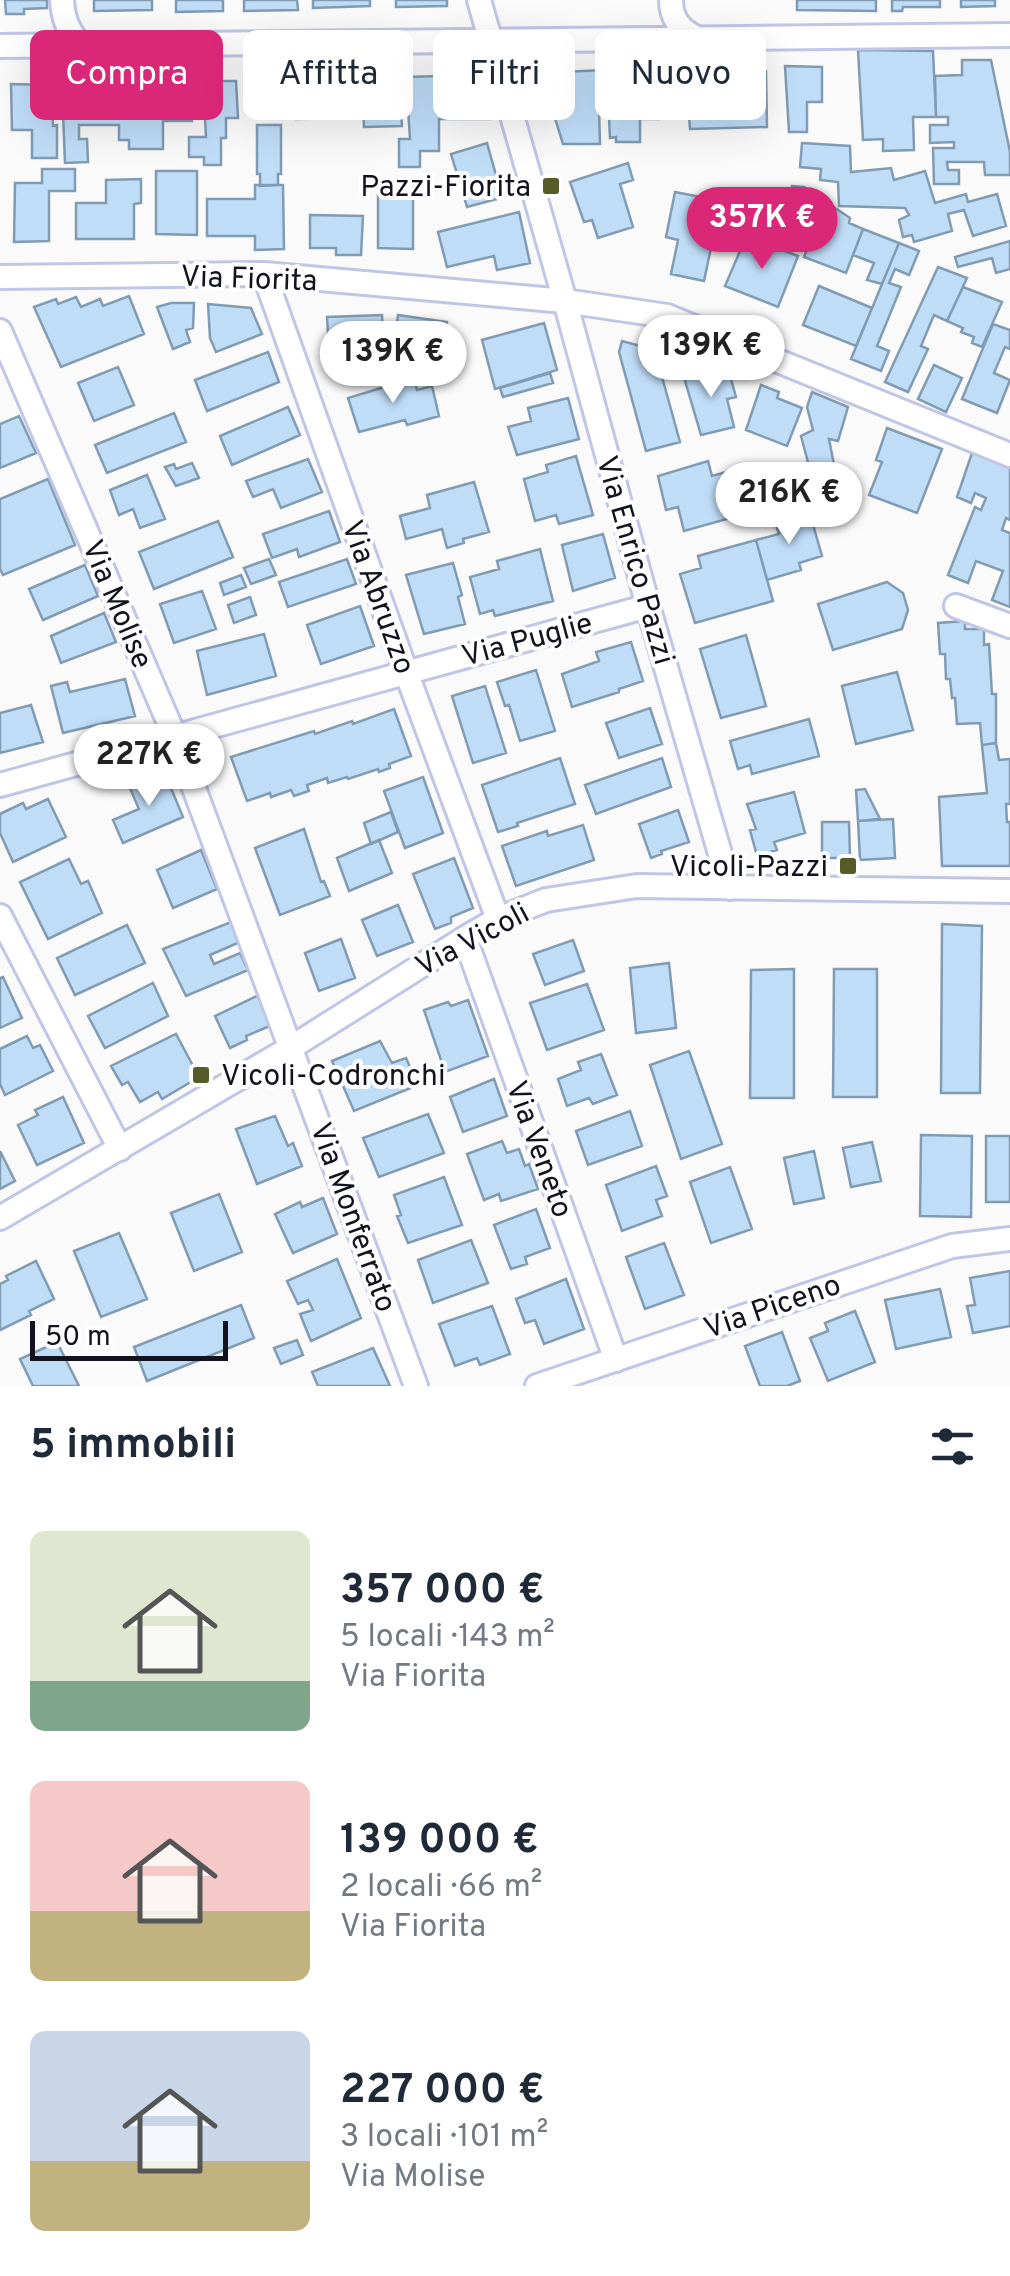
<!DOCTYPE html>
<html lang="it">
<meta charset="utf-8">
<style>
body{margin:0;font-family:Overpass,sans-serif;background:#f2f2f3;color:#1f2937;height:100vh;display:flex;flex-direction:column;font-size:38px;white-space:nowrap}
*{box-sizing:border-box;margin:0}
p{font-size:32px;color:#747a83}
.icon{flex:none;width:55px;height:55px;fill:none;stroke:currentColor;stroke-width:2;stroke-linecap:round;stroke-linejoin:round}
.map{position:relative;height:1386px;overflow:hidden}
.side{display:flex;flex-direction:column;background:#fff;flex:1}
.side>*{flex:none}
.banner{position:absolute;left:30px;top:30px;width:950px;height:90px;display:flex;gap:20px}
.scale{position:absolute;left:30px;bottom:25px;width:198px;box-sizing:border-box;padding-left:10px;border:5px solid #12131e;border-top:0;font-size:28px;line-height:35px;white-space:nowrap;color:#12131e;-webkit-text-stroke:8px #fff;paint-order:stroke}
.price{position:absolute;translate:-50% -85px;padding:0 22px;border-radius:35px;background:#fff;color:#222;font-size:32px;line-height:65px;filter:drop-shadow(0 2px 5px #0008)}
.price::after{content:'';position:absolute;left:50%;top:60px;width:30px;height:22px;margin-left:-15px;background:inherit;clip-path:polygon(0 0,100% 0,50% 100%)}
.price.on{background:#db2777;color:#fff}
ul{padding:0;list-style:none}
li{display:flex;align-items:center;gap:30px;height:250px;padding:0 30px}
li span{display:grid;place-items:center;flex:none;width:280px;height:200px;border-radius:15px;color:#555}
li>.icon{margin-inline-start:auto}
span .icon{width:120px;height:120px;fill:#fffc;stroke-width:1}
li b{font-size:42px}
h2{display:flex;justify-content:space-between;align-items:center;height:120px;padding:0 30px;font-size:42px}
.chip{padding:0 35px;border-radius:15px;background:#fff;box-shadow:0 10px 40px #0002;font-size:35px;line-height:90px}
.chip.on{background:#db2777;color:#fff}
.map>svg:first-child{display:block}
.building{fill:#c0ddf8;stroke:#819bb2;stroke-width:2.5}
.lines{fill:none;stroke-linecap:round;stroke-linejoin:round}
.minor-casing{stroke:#c2c6e6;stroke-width:28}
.minor{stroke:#fff;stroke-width:22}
.poi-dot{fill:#565b28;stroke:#fff;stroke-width:4}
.labels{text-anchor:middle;stroke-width:8;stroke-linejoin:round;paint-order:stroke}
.poi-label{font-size:30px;fill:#12131e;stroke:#fff;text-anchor:end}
.street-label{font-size:30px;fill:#12131e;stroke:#fff}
</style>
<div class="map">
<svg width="1010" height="1386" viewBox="0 0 1010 1386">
<rect width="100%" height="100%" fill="#fafafa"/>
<path class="building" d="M5,0H47V8L24,9V14H6Z
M94,0H152V10L94,11Z
M176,0H223V11L176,12Z
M244,0H297L298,10L244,11Z
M313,0H370V6L313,8Z
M396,0H447V6L396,7Z
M797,0H876V11L797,10Z
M892,0H940V7H903L902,11H892Z
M961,0H995V6L961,7Z
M858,50L933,51L936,117H913L914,150L883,151V139L863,140Z
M962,60H991L1010,152V175H985L984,162H947L948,170H959V184H934L933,148H954V142L930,143V125H948V117H936L935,76L962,75Z
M685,66H751L752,71H766L767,127L690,129Z
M785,66L822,67V102H807V132H789Z
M647,68L649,90H658L659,119H640V142H616V137L610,138L609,117L618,116V107H599L600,144H563L541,73Z
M479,75V95H489L490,119H439V151H420V167H399V139H410L406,77Z
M354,78L356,118L296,119L295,79Z
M394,79V98H400L402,126L364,127L362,80Z
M149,80H192V121H163V149H129V140H119V125H79V139H87L88,162L65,163L62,87H149Z
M203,81H236L238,118H226V138H221V165H204V157H189V137H206Z
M11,84L52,85L53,126L57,125V158H32V130H12Z
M257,125H281V174H278V185L260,186V174H257Z
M487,143L496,175L502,174L508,196L467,207L451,154Z
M802,143L850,146L851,172L891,168L894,180L925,171L935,203L966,194L968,202L997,194L1006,226L973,236L964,210L948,214L952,231L914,242L912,235L903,237L899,220L909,215L905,208L839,206L838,182L820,180L821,169L800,167Z
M628,163L633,180L620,184L633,227L598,238L592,220L584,222L570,182Z
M42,169H75V191H49V241L14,242L15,183H42Z
M156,171H197V235L156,234Z
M141,179V203L134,204V239H76V203H106V180Z
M255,185H283L284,249L255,250V236H207V199H255Z
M792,186L804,187L850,218L849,223L863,229L846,273L804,257L822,212L790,209Z
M675,192L721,201L704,281L671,274L678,240L666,237Z
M378,194H413V249L378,248Z
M519,212L530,263L497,270L494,256L447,267L438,232Z
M310,215L363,216L361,255H336V248H310Z
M863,229L899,243L882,284L867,280L874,263L853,255Z
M746,237L798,256L778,307L725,286Z
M1010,241V269L996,273L992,258L958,267L955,257Z
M899,243L919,251L909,275L895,269L889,283L901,287L877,346L889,351L881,371L851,359Z
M938,267L967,278L947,321L934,315L921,346L928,349L908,392L885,382Z
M819,286L872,308L856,346L803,325Z
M963,287L1002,302L982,347L972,343L974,337L961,332L963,328L947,321Z
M129,296L144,334L61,367L34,307L56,299L58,304L76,297L81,307L100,299L103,306Z
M171,303H194L193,328L186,330L190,342L173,349L157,307Z
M208,304L251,308L262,334L216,352L210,338Z
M382,315L385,363L330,366L327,317Z
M398,315L447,322L441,365L393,357Z
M544,323L557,370L495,389L482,340Z
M993,324L1010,330V349L1005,347L994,373L1010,380L997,413L962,399Z
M622,341L666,353L669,364L659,366L680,442L646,451L619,352Z
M268,352L279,382L207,411L195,380Z
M934,365L962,378L946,412L918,399Z
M118,367L134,405L94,421L78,383Z
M704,369L707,378L729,372L736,397L727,399L734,427L701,435L683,374Z
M550,373L553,383L503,397L500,388Z
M415,382L417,390L432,386L439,416L407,425L405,420L359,432L348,398L394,384L395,388Z
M761,385L779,392L777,398L802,408L787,446L746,430Z
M812,392L848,407L838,441L829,439L837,480L851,482L848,519L835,515V506L791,497L795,482L814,485L801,436L813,430L807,407Z
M568,398L579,439L517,455L508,427L531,421L528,408Z
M288,407L300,435L232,465L220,436Z
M174,413L186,442L107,473L95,445Z
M19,416L36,453L0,468V424Z
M887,428L942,449L917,513L869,495L882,462L876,460Z
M973,450L1010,467V520L1006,518L1002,530L1010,533V607L992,600L1003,571L976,561L968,583L948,575L975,507L981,510L986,498L975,493L971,503L957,497Z
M576,456L593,515L559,524L556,515L535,521L524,479L548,472L546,465Z
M308,459L322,492L281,508L273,489L253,497L246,481Z
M708,461L712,476L733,470L745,514L684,531L678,507L666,510L658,476Z
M192,463L199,478L176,486L165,467L174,464L176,469Z
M147,475L165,519L140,528L133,509L119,515L110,490Z
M48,479L75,545L3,575L0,569V499Z
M474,482L489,532L463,539L464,543L447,548L442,529L406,539L400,516L430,508L427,495Z
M329,511L340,542L299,557L297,549L272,558L263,534Z
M809,511L822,556L799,563L801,570L767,580L756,540L779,534L777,528L793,524L791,517Z
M218,521L233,557L154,589L139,552Z
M603,534L615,578L573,591L562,545Z
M756,540L773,601L695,623L680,574L701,568L698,556Z
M540,549L553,601L495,616L493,610L480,614L470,577L499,569L497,561Z
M269,559L276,575L251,584L244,568Z
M347,559L356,584L288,607L279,582Z
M453,563L462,595L458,597L465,624L424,634L406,575Z
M85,565L98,596L43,620L29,589Z
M241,575L246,587L224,595L220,583Z
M887,582L903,593L908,610L902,629L833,650L818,604Z
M202,591L216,629L174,643L160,604Z
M250,597L256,615L234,623L228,605Z
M360,606L374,646L321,664L307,625Z
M104,613L116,642L61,663L51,636Z
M965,621V629H984V645L989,644L992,694H996V743L982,745L980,723L957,724L955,698H952L950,679H946L945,654H940L938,623Z
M264,634L276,676L207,695L197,651Z
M746,635L766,706L721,718L700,649Z
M631,642L643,681L619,689V692L572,707L562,674L599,661L596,652Z
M536,670L555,731L520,741L509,705L505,706L497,682Z
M897,672L913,730L856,744L842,686Z
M125,679L135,716L63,733L51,686L67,682L70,692Z
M485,686L506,753L473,763L452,696Z
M31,705L43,742L0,753V713Z
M650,708L662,744L619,758L606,723Z
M394,709L411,756L389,764L390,768L379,772L378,769L348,779L347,777L328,783L327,778L307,785L309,791L294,796L291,790L271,797L270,793L247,801L231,757L314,731L315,734L352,721L353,724Z
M809,719L819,756L752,774L750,765L738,769L730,741Z
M996,743L999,760L1010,759V804H1006L1007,822H1010V866H942L939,797L987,793L982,745Z
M560,758L575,804L517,823L518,826L498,832L482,785Z
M662,758L671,787L596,814L585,785Z
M166,776L183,817L123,843L113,820L139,809L129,786L148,778L150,783Z
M423,777L443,833L405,848L384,791Z
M865,789L880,819L858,821L856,790Z
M794,792L805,833L774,842L777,850L757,856L750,830L756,829L747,804Z
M48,799L66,837L13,862L0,833V814L23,803L26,809Z
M678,810L689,842L661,851L662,854L651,858L639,824Z
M391,812L398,832L371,844L364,823Z
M893,819L895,858L860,860L858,821Z
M822,822H849L850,858H822Z
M583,825L594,860L516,886L502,846L547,831L548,836Z
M304,829L321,882L324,881L330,896L280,915L255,848Z
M379,840L392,873L349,891L337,858Z
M201,850L217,889L173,908L157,870Z
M454,858L473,908L451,917V923L435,929L413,874Z
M69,859L81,884L88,881L102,913L48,939L20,882Z
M398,905L413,942L377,956L362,920Z
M231,922L240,942L210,955L214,964L240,953L248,970L186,996L163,949Z
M942,924L982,926L980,1093H941Z
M127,925L145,963L75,995L57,958Z
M341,939L355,978L319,991L305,953Z
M573,940L584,971L545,985L533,954Z
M669,963L676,1028L636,1033L630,968Z
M794,969V1098H750L751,970Z
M834,969H877V1097H833Z
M3,977L22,1018L0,1028V978Z
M153,983L168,1016L105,1048L88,1016Z
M587,984L604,1030L547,1050L530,1003Z
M259,995L272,1025L246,1036L247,1040L230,1048L215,1016Z
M468,1000L488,1056L445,1072L424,1010L448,1002L451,1006Z
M176,1034L199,1077L162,1099L158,1092L140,1102L128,1082L122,1085L111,1066Z
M27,1036L33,1048L40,1045L53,1071L5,1095L0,1084V1049Z
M380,1041L392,1063L406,1058L418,1085L354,1111L332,1061Z
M689,1051L722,1144L681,1159L650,1065Z
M601,1054L617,1095L593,1104L589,1098L567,1106L558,1079L581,1070L578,1062Z
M494,1079L507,1116L463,1132L450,1097Z
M63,1097L84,1143L37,1165L18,1125L38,1115L35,1110Z
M630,1111L642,1146L588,1165L576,1131Z
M428,1114L444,1153L379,1177L363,1138Z
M275,1116L288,1146L293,1143L302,1166L257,1184L236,1129Z
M921,1135L972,1136L971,1217L920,1216Z
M986,1136H1010V1202H986Z
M502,1141L507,1153L519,1149L525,1166L529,1164L538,1189L501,1201L499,1194L484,1200L467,1154Z
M872,1142L881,1181L851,1187L843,1148Z
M0,1151L15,1181L0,1189Z
M814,1151L824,1198L794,1204L784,1158Z
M656,1166L667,1196L656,1200L662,1216L622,1231L606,1185Z
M730,1167L752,1229L711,1243L690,1182Z
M444,1177L462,1225L408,1243L397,1216L401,1215L394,1195Z
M219,1194L242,1252L194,1271L171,1213Z
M323,1198L337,1234L293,1253L275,1214L300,1202L302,1207Z
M536,1209L550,1248L525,1257L527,1264L511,1269L494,1225Z
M119,1233L147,1299L101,1317L74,1251Z
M471,1240L488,1283L433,1303L418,1260Z
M664,1243L684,1295L645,1309L626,1257Z
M337,1259L361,1318L311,1341L300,1314L313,1310L308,1300L298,1304L287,1281Z
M36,1261L54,1299L29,1311L31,1315L0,1330V1284L8,1280L6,1276Z
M1010,1271V1326L973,1333L967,1306L975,1305L970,1278Z
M566,1279L584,1329L544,1344L535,1320L525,1323L516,1299Z
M940,1289L951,1337L896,1349L885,1300Z
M241,1305L254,1338L147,1381L134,1347Z
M492,1306L510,1354L480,1365L477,1358L455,1366L439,1324Z
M855,1311L875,1362L828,1381L810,1338L828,1331L825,1323Z
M782,1332L800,1381L787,1386H760L745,1346Z
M297,1340L303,1355L281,1364L274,1348Z
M57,1342L79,1386H33L20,1359Z
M373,1348L390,1386H318L312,1372Z"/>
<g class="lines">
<defs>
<path id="minor" d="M62,0C63,19 68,30 80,45
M479,0L565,301L648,606L730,888
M671,0C671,19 680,30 697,38
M0,46L1010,35
M264,274L406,672L498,919
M0,277L264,274L565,301L667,316L1010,455
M0,331L175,737L416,1386
M956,606L1010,626
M0,785L648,606
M0,916L120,1149
M465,938L616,1360
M0,1218L292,1047L465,938L498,919L546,900L637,886L1010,891
M537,1386L952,1246L1010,1239"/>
</defs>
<use href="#minor" class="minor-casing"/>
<use href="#minor" class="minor"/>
</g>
<g class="poi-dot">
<rect x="541" y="176" width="20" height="20" rx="5"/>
<rect x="838" y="856" width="20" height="20" rx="5"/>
<rect x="191" y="1065" width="20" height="20" rx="5"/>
</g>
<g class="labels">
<g class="poi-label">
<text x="531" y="196">Pazzi-Fiorita</text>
<text x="828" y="876">Vicoli-Pazzi</text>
<text x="221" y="1085" text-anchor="start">Vicoli-Codronchi</text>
</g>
<g class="street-label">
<text transform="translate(249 278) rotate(2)" y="10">Via Fiorita</text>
<text transform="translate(636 560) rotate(74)" y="10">Via Enrico Pazzi</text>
<text transform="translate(379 597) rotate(70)" y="10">Via Abruzzo</text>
<text transform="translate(118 604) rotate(67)" y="10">Via Molise</text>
<text transform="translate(527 639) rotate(-15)" y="10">Via Puglie</text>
<text transform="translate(472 939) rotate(-28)" y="10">Via Vicoli</text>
<text transform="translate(540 1149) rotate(70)" y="10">Via Veneto</text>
<text transform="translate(354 1217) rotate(70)" y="10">Via Monferrato</text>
<text transform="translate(772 1306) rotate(-19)" y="10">Via Piceno</text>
</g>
</g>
</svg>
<div class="scale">50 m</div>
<b class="price on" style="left:762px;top:272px">357K €</b>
<b class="price" style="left:711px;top:400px">139K €</b>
<b class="price" style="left:393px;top:406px">139K €</b>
<b class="price" style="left:789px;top:547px">216K €</b>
<b class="price" style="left:149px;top:809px">227K €</b>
<div class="banner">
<a class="chip on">Compra</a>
<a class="chip">Affitta</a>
<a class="chip">Filtri</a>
<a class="chip">Nuovo</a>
</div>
</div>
<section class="side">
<h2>5 immobili<svg class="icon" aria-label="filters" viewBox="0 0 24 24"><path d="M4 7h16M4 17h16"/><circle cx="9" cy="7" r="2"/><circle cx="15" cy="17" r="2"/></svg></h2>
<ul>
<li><span style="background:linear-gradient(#dfe7d0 75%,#7fa58c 0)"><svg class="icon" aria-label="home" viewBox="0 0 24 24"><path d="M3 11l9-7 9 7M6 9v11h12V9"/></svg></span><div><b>357 000 €</b><p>5 locali · 143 m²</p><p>Via Fiorita</p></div></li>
<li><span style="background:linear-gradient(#f6c9c9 65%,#c2b280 0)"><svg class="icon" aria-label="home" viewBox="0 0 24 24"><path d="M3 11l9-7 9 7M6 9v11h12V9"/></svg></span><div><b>139 000 €</b><p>2 locali · 66 m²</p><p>Via Fiorita</p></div></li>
<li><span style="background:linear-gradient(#c9d6e8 65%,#c2b280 0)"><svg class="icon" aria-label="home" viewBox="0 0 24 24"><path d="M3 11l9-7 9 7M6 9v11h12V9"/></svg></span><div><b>227 000 €</b><p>3 locali · 101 m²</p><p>Via Molise</p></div></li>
</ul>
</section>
